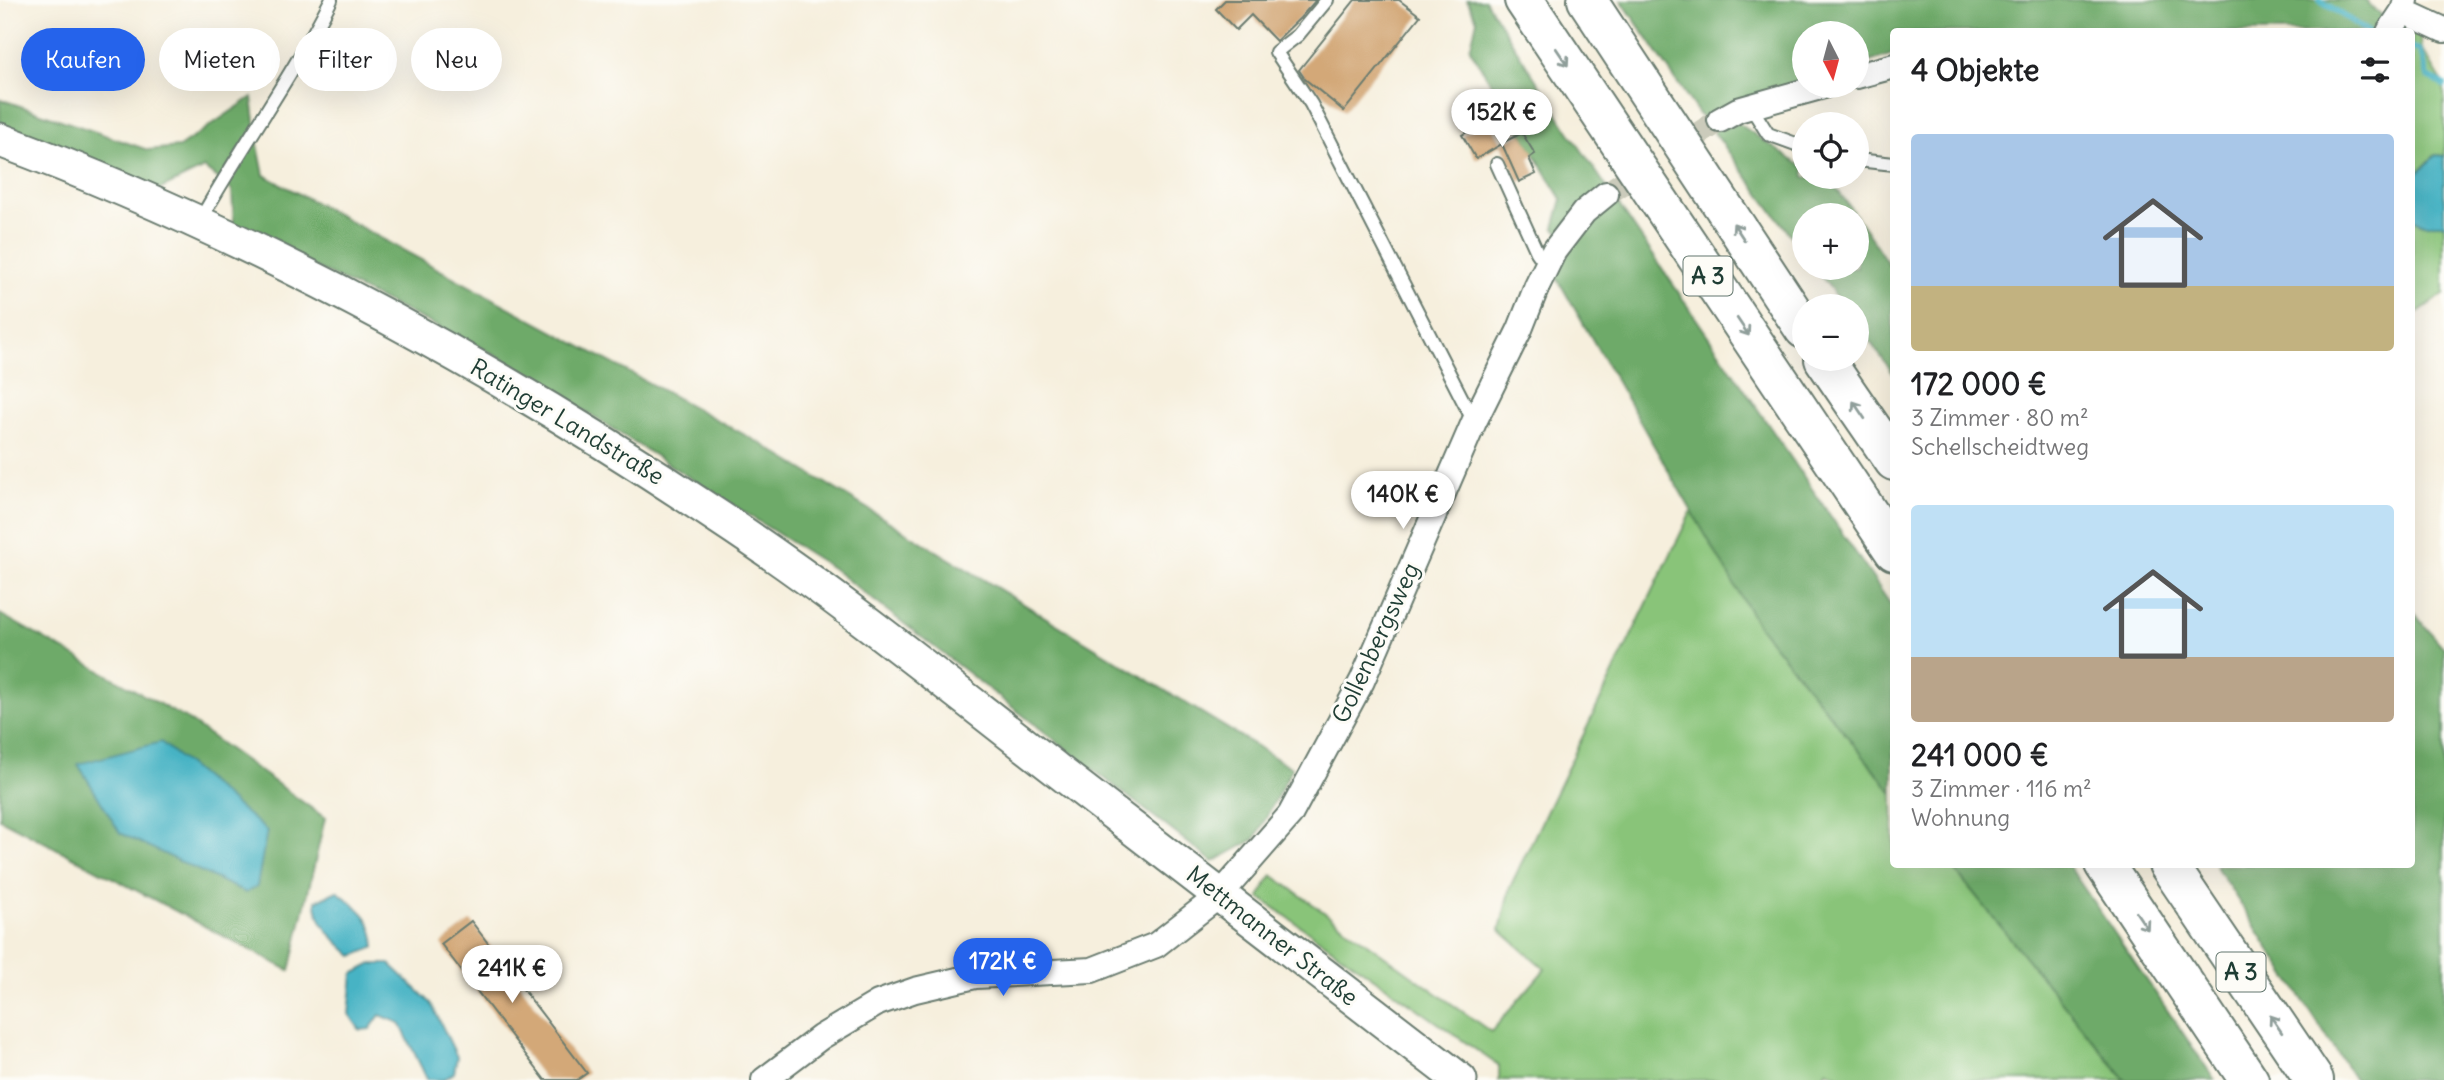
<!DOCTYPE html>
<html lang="de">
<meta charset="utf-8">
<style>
body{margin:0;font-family:Delius,sans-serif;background:#f2f2f2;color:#202124;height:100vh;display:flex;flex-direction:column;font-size:26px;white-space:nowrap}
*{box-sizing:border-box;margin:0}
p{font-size:23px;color:#757577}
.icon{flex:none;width:38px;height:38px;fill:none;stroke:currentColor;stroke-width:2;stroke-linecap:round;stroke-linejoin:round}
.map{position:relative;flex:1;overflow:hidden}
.drawer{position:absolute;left:1890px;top:28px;width:525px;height:840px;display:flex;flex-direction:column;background:#fff;border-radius:7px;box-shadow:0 7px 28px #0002}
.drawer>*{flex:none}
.banner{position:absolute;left:21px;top:28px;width:665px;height:63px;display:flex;gap:14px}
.needle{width:46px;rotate:174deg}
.tools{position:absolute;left:1792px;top:21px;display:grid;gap:14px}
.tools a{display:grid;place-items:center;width:77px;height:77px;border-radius:50%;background:#fff;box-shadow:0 7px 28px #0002;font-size:35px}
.price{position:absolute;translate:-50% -60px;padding:0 16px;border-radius:24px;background:#fff;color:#222;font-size:23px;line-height:46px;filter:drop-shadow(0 2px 4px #0008)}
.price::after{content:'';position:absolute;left:50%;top:42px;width:21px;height:16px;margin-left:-10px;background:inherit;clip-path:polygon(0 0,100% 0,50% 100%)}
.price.current{background:#2563eb;color:#fff}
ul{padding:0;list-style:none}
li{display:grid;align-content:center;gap:14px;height:371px;padding:0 21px}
li span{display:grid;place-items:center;height:217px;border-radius:7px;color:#555}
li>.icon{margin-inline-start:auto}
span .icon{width:126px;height:126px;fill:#fffc;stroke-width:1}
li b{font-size:30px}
h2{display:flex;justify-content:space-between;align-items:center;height:84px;padding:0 21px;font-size:30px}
.tag{padding:0 24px;border-radius:32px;background:#fff;box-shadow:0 7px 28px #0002;font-size:24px;line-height:63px}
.tag.current{background:#2563eb;color:#fff}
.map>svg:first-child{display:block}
.green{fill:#89c479;stroke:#548056;stroke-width:2}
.forest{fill:#6eaa69;stroke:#46744e;stroke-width:2}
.water{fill:#47b3c4;stroke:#33787c;stroke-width:2}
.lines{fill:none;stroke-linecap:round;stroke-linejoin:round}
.stream{stroke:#47b3c4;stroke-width:6}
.building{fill:#d3a878}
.street-tunnel{stroke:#cbcbbb;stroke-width:24;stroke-dasharray:24 12;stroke-linecap:butt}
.lane-casing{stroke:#6a7b6f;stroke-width:16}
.street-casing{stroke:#6a7b6f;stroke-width:28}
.secondary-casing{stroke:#6a7b6f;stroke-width:37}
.highway-casing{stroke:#6a7b6f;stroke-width:42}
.lane{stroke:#fff;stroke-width:12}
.street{stroke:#fff;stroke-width:24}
.secondary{stroke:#fff;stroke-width:33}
.highway{stroke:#fff;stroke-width:38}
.oneway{stroke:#8f9e9a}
.labels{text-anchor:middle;stroke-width:6;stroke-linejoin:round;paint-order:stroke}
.shield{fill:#fdfcf7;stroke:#62766e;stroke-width:2}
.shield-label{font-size:23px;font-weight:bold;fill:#1f3d34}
.street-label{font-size:24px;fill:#1f3d34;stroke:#fdfcf7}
</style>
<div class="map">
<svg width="2444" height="1080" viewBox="0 0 2444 1080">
<rect width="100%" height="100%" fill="#fdfcf7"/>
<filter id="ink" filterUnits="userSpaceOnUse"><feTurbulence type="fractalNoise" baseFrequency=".0143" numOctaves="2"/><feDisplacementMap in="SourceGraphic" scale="14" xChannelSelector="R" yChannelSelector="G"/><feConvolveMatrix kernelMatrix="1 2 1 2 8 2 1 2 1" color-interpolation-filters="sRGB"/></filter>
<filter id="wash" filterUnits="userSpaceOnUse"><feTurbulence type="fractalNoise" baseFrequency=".00686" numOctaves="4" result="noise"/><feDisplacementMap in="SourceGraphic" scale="28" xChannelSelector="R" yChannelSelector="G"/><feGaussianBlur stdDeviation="1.57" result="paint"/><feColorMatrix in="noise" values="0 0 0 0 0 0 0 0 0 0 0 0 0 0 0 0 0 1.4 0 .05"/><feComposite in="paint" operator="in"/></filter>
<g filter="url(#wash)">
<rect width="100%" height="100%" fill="#f6efdd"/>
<path class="green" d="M2418,14L2422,49L2444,85V156L2435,155L2412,179V32H2404Z
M2412,219L2424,224H2444V294L2412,316Z
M1692,510L1757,624L1893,793L1894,864L1951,865L2125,1080H1847L1826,1070L1822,1080H1499V1066L1259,897L1272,875L1491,1032L1545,969L1500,930L1510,887Z"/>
<path class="forest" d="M1467,0H1485L1568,130L1893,608V793L1757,624L1554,273L1574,244L1554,228L1562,199L1470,49L1477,20Z
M1621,0H2365L2389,23L2382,32H1894L1893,54L1857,66V33H1804V84L1703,120Z
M252,97L258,145L264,175L760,443L1292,768L1255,839L1213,862L832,568L496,355L234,228L232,190L204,168L157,191L0,125V99L148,150L179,147Z
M1738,123L1804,168V177C1834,177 1840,193 1855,215H1804V253L1713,131Z
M1857,217L1889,265L1893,255V373L1857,324V306H1844L1815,268H1857Z
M2412,611L2444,648V1080H2355L2215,865L2412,864Z
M0,614L188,720L325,818L290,971L0,819Z
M1951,865H2068L2215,1080H2125Z"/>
<path class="water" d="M2436,155L2444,156V224H2424L2412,219V179Z
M161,742L267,831L257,886L246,893L120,833L78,764Z
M337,891C360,910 373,916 375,947L353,956C336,941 316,924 316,901Z
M372,964H390L431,1003L457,1057L454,1073L443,1080L427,1079L400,1023L380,1015L370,1029L360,1030L349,1014L353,974Z"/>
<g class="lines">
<path class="stream" d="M2320,0L2368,32
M2412,48L2420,50L2428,77L2444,85"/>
</g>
<g id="blocks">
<path class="building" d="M1225,0H1316L1300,18L1276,41L1251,15L1236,30L1216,9Z
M1355,0H1399L1420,16L1344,111L1305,79L1299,70Z
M1489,120L1502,143L1522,133L1535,154L1529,158L1536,174L1519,182L1502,144L1476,159L1462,135Z
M471,921L587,1073L577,1080H545L441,944Z"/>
</g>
</g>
<g filter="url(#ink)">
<use href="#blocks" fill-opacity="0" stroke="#6a7b6f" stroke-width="2"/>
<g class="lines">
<path class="street-tunnel" d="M1606,194L1720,120"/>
<defs>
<path id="lane" d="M1327,0L1298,35L1276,52L1311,104L1474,422
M1751,107L1768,134L1804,147
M1857,160L1894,164
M1497,164L1537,252L1547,266
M199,222C241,147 292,77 331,0"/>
<path id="street" d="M2403,11L2444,30
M2389,32L2403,11L2406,0
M1857,76L1894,66
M1720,120L1738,110L1824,86
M764,1080L821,1037L878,1003L915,990L975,976L1092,970L1156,945L1220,895L1290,815L1362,681L1474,422L1520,329L1537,286L1554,251L1584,212L1606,194"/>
<path id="secondary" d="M0,140C255,235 494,367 720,518C837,595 946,684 1057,770C1191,874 1326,976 1460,1080"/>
<path id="highway" d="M1524,0L1894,551
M1587,0L1804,329
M1824,359L1894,461
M2104,864L2249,1080
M2168,864L2314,1080"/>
</defs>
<use href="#lane" class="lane-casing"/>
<use href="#street" class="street-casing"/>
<use href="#secondary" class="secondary-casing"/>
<use href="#highway" class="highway-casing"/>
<use href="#lane" class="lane"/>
<use href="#street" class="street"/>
<use href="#secondary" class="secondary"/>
<use href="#highway" class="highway"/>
</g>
<defs><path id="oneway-shaft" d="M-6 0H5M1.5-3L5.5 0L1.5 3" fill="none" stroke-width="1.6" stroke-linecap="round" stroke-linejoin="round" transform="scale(1.75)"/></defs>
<g class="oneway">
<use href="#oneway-shaft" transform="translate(1562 57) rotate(56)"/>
<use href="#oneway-shaft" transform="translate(1739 232) rotate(-123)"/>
<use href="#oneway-shaft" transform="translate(1743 327) rotate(56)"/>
<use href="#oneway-shaft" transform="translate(1859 410) rotate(-124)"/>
<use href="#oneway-shaft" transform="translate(2142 921) rotate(56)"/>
<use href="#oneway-shaft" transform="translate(2276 1024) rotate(-124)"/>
</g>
</g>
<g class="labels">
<g class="shield">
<rect x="1683.5" y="256.5" width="49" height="39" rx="5"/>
<rect x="2216.5" y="952.5" width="49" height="39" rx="5"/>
</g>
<g class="shield-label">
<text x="1708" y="284">A 3</text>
<text x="2241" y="980">A 3</text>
</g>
<g class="street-label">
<text transform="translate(567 422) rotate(31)" y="8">Ratinger Landstraße</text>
<text transform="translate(1376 643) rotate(-65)" y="8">Gollenbergsweg</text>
<text transform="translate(1272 936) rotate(38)" y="8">Mettmanner Straße</text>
</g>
</g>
</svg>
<div class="tools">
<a><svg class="needle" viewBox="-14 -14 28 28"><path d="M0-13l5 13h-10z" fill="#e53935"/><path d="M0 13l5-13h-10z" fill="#757577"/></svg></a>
<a><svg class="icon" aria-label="locate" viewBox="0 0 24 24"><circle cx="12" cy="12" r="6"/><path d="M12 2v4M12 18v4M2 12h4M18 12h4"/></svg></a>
<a>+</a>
<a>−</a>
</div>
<b class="price" style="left:1502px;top:149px">152K €</b>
<b class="price" style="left:1403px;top:531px">140K €</b>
<b class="price current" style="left:1003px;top:998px">172K €</b>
<b class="price" style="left:512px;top:1005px">241K €</b>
<div class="banner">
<a class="tag current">Kaufen</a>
<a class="tag">Mieten</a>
<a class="tag">Filter</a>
<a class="tag">Neu</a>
</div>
<section class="drawer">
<h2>4 Objekte<svg class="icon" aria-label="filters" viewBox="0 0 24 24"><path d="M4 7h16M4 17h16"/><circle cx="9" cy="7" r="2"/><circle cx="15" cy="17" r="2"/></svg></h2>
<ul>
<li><span style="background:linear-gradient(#a9c7e8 70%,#c2b280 0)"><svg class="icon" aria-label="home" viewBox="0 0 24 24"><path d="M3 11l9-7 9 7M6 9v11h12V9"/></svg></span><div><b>172 000 €</b><p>3 Zimmer · 80 m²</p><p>Schellscheidtweg</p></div></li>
<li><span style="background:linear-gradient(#bfe0f5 70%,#b9a48a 0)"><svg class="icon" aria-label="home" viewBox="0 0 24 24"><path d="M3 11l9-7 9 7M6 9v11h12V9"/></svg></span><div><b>241 000 €</b><p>3 Zimmer · 116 m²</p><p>Wohnung</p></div></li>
</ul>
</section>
</div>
